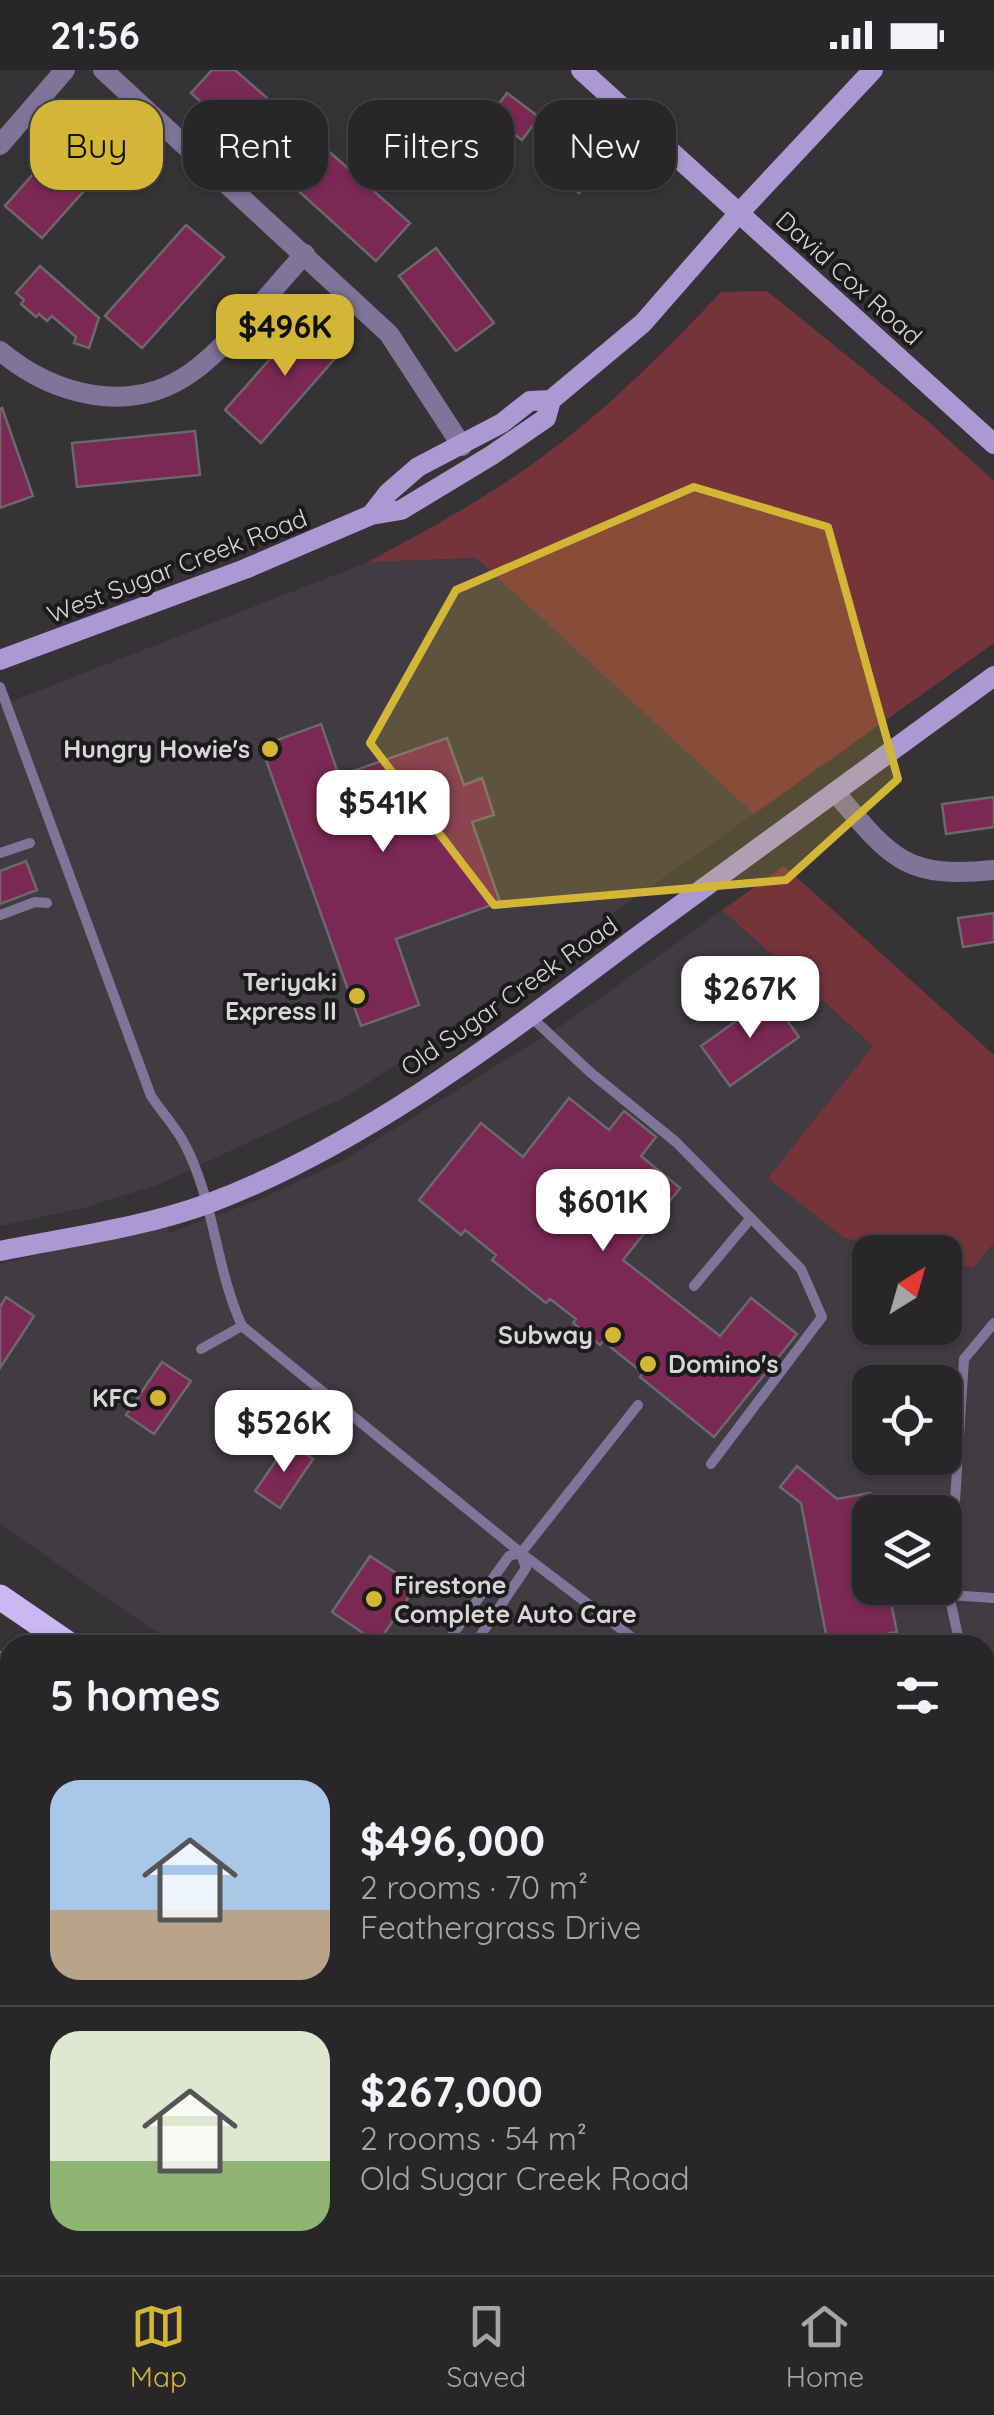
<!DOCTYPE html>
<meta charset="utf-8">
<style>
body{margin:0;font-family:Quicksand,sans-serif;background:#343234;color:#f1f3f6;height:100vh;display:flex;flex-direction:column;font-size:38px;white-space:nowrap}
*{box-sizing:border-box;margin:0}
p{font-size:32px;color:#a5a5a8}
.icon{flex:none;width:55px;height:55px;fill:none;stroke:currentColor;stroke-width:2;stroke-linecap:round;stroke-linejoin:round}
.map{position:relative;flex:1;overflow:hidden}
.panel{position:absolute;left:0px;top:1565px;width:995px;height:640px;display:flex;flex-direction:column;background:#282628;border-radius:30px 30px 0 0;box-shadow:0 2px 8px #0004,0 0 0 2px #444345}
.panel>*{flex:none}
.guide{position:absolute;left:30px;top:30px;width:935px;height:90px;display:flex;gap:20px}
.needle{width:65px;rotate:37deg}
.controls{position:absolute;left:852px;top:1165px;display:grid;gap:20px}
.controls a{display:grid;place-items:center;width:110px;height:110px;border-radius:20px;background:#282628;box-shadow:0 2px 8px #0004,0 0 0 2px #444345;font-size:50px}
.price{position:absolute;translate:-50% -85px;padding:0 22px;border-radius:20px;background:#fff;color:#222;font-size:32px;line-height:65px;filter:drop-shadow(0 2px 5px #0008)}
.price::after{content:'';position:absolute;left:50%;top:60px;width:30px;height:22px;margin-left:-15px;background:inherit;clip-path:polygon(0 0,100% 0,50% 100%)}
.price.active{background:#d3b635;color:#111}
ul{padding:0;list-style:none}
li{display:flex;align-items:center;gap:30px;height:250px;padding:0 50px}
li+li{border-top:2px solid #444345}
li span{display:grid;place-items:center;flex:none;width:280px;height:200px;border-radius:30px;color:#555}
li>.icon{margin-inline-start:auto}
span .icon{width:120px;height:120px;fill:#fffc;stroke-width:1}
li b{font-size:42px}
h2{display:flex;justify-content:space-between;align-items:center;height:120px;padding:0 50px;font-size:42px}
.chip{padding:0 35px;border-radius:30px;background:#282628;box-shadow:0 2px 8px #0004,0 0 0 2px #444345;font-size:35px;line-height:90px}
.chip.active{background:#d3b635;color:#111}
.status{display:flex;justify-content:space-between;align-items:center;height:70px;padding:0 50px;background:#282628;direction:ltr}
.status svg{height:28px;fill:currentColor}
.menu{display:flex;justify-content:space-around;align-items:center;height:140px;border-top:2px solid #444345;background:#282628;font-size:28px;color:#a5a5a8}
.menu a{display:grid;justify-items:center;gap:5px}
.menu .active{color:#d3b635}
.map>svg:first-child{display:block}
.built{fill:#413b42;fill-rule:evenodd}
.green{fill:#753439}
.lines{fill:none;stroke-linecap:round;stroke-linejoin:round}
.stream{stroke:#5b6fbf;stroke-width:6}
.building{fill:#7b2855;stroke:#6c696a;stroke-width:2.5}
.lane{stroke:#7f7599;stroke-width:10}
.street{stroke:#7f7599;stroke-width:20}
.secondary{stroke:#aa99d3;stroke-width:20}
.primary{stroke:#c9b8f4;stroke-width:25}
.marked{fill:#d3b635;fill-opacity:0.2;stroke:#d3b635;stroke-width:8;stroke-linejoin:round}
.poi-dot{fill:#d3b635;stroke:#1c1b1c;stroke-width:4}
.labels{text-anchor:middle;stroke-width:8;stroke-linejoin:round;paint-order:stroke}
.street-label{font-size:25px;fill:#d7d6d7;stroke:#1c1b1c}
.poi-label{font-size:25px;font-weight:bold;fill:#d7d6d7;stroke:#1c1b1c;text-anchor:end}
</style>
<div class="status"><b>21:56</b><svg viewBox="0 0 49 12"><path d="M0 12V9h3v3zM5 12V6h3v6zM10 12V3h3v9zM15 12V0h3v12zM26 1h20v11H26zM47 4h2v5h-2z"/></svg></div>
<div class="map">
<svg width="994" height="2205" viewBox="0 0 994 2205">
<rect width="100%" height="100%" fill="#353335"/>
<path class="built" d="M476,488L754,744L418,981L347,1026L160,1114L87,1137L0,1156V636L368,492Z
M722,840L873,976L769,1108L844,1168L906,1182H870V1258H945V1192L973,1198L994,1173V2139L985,2133V1575H175L0,1454V1194L166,1154L169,1163L258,1130L344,1090L570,950ZM870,1312H945V1388H870ZM870,1442H945V1518H870Z"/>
<path class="green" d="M767,221L930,353L994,411V573L754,744L476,488L368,492C429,459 490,426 546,384C610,337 666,280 721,222Z
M784,796L994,985V1173L973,1198L945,1192V1182H906L844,1168L768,1108L873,976L722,840Z
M0,1673L10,1680V1788L0,1781Z
M10,2040V2195H85L87,2205H0V2110L5,2109L0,2043Z
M469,2195H782L796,2205H470Z"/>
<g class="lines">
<path class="stream" d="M545,2205L550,2195"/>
</g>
<path class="building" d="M212,0H235L292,50L261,86L191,23Z
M507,23L539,47L522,70L490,46Z
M86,44L123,77L42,168L5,136Z
M316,70L410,153L376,191L283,107Z
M565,76L596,105L579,123L548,94Z
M186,155L224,187L142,278L105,246Z
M436,178L494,253L456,281L399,206Z
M40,196L99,248L89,278L74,273L76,267L52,246L47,251L39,244L36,247L21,234L24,230L16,223Z
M309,245L344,278L261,373L225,340Z
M2,338L33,426L0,438V339Z
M195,361L200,405L77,417L72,373Z
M321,654L339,706L447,668L464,715L482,708L494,745L472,752L500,832L396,869L419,935L361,956L261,676Z
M994,727V757L946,764L942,734Z
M26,791L37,820L0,834V801Z
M994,843V872L963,877L958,848Z
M770,927L799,967L730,1016L701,976Z
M569,1028L609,1060L624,1041L656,1067L641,1086L680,1118L623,1190L720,1266L751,1228L797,1264L714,1367L640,1307L643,1303L603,1271L600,1275L573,1253L576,1249L550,1229L546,1233L492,1190L496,1185L465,1160L461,1165L419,1130L481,1053L523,1087Z
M6,1227L34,1246L0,1298V1237Z
M162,1292L191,1311L154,1364L126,1345Z
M289,1372L313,1389L280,1438L255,1421Z
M797,1396L837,1429L870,1423L874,1442H870V1518H888L897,1562L889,1563L892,1575H828L801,1433L780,1417Z
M370,1486L416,1516L378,1573L332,1542Z"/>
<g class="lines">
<path class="lane" d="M0,617L151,1026C161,1041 174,1055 183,1071C214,1127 215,1197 242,1256L521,1483L642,1575
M0,783L30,773
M0,845L35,832L47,833
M529,945L591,1003L676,1072L801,1199L822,1247L711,1394
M694,1216L751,1148
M201,1279L242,1256
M949,1525L964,1289L994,1253
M445,1575L509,1486L521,1483L638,1335
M474,1575L526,1498L521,1484
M960,1575L949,1525L994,1528
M985,1674L994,1672
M994,1937L987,1943L994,1961"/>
<path class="street" d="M103,0L389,264L462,376
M0,75L65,0
M0,281C54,326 131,346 192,302C229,276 273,218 305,184
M835,722C891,788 904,809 994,800
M429,2195L430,2205"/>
<path class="secondary" d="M581,0L994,374
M371,445L388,423L418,397L502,353L530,331L551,330
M0,590L245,499L371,445L401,440L492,385L546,348L551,330L643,253L739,143L873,0
M0,1181C69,1167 141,1158 207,1134C363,1076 506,965 638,866C756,779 875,693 994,606"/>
<path class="primary" d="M0,1527L70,1575
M0,1594L10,1600
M877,2195L891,2205
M975,2195L990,2205"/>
</g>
<path class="marked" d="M694,417L828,457L898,709L786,810L494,835L370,673L456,520Z"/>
<g class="poi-dot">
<circle cx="270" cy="679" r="10"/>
<circle cx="357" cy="926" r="10"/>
<circle cx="613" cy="1265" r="10"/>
<circle cx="648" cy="1294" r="10"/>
<circle cx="158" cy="1328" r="10"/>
<circle cx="374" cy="1529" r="10"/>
</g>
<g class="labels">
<g class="street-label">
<text transform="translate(849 208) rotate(42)" y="9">David Cox Road</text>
<text transform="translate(177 496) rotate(-21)" y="9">West Sugar Creek Road</text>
<text transform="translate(509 926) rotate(-35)" y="9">Old Sugar Creek Road</text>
</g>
<g class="poi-label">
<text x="250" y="688">Hungry Howie's</text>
<text x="337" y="921">Teriyaki<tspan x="337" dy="29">Express II</tspan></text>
<text x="593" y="1274">Subway</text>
<text x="668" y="1303" text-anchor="start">Domino's</text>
<text x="138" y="1337">KFC</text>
<text x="394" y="1524" text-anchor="start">Firestone<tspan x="394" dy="29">Complete Auto Care</tspan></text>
</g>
</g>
</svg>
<div class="controls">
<a><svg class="needle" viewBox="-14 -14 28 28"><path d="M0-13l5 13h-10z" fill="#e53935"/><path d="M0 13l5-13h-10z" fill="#a5a5a8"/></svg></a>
<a><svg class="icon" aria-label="locate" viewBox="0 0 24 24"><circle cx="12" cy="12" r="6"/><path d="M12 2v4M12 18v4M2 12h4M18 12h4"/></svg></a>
<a><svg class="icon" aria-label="layers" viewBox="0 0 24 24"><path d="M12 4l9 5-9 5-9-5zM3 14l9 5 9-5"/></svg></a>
</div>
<b class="price active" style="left:285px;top:309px">$496K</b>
<b class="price" style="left:383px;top:785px">$541K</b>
<b class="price" style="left:750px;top:971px">$267K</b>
<b class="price" style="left:603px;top:1184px">$601K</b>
<b class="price" style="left:284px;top:1405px">$526K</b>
<div class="guide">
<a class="chip active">Buy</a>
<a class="chip">Rent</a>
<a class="chip">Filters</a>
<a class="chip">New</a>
</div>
<section class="panel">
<h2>5 homes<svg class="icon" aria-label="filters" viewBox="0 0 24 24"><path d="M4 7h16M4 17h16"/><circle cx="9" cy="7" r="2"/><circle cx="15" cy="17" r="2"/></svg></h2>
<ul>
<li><span style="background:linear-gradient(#a9c7e8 65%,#b9a48a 0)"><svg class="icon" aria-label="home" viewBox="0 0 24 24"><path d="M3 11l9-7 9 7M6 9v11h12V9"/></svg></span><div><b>$496,000</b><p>2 rooms · 70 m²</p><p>Feathergrass Drive</p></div></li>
<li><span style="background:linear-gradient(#dfe7d0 65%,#8fb573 0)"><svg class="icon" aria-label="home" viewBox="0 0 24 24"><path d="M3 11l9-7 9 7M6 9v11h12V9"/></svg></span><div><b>$267,000</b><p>2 rooms · 54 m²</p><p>Old Sugar Creek Road</p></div></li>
</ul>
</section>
</div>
<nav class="menu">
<a class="active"><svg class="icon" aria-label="map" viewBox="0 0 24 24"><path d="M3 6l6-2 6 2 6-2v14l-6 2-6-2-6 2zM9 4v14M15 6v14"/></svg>Map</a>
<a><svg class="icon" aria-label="saved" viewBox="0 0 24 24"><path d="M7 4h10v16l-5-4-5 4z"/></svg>Saved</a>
<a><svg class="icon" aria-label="home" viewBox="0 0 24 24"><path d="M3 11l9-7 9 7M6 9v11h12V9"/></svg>Home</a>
</nav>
